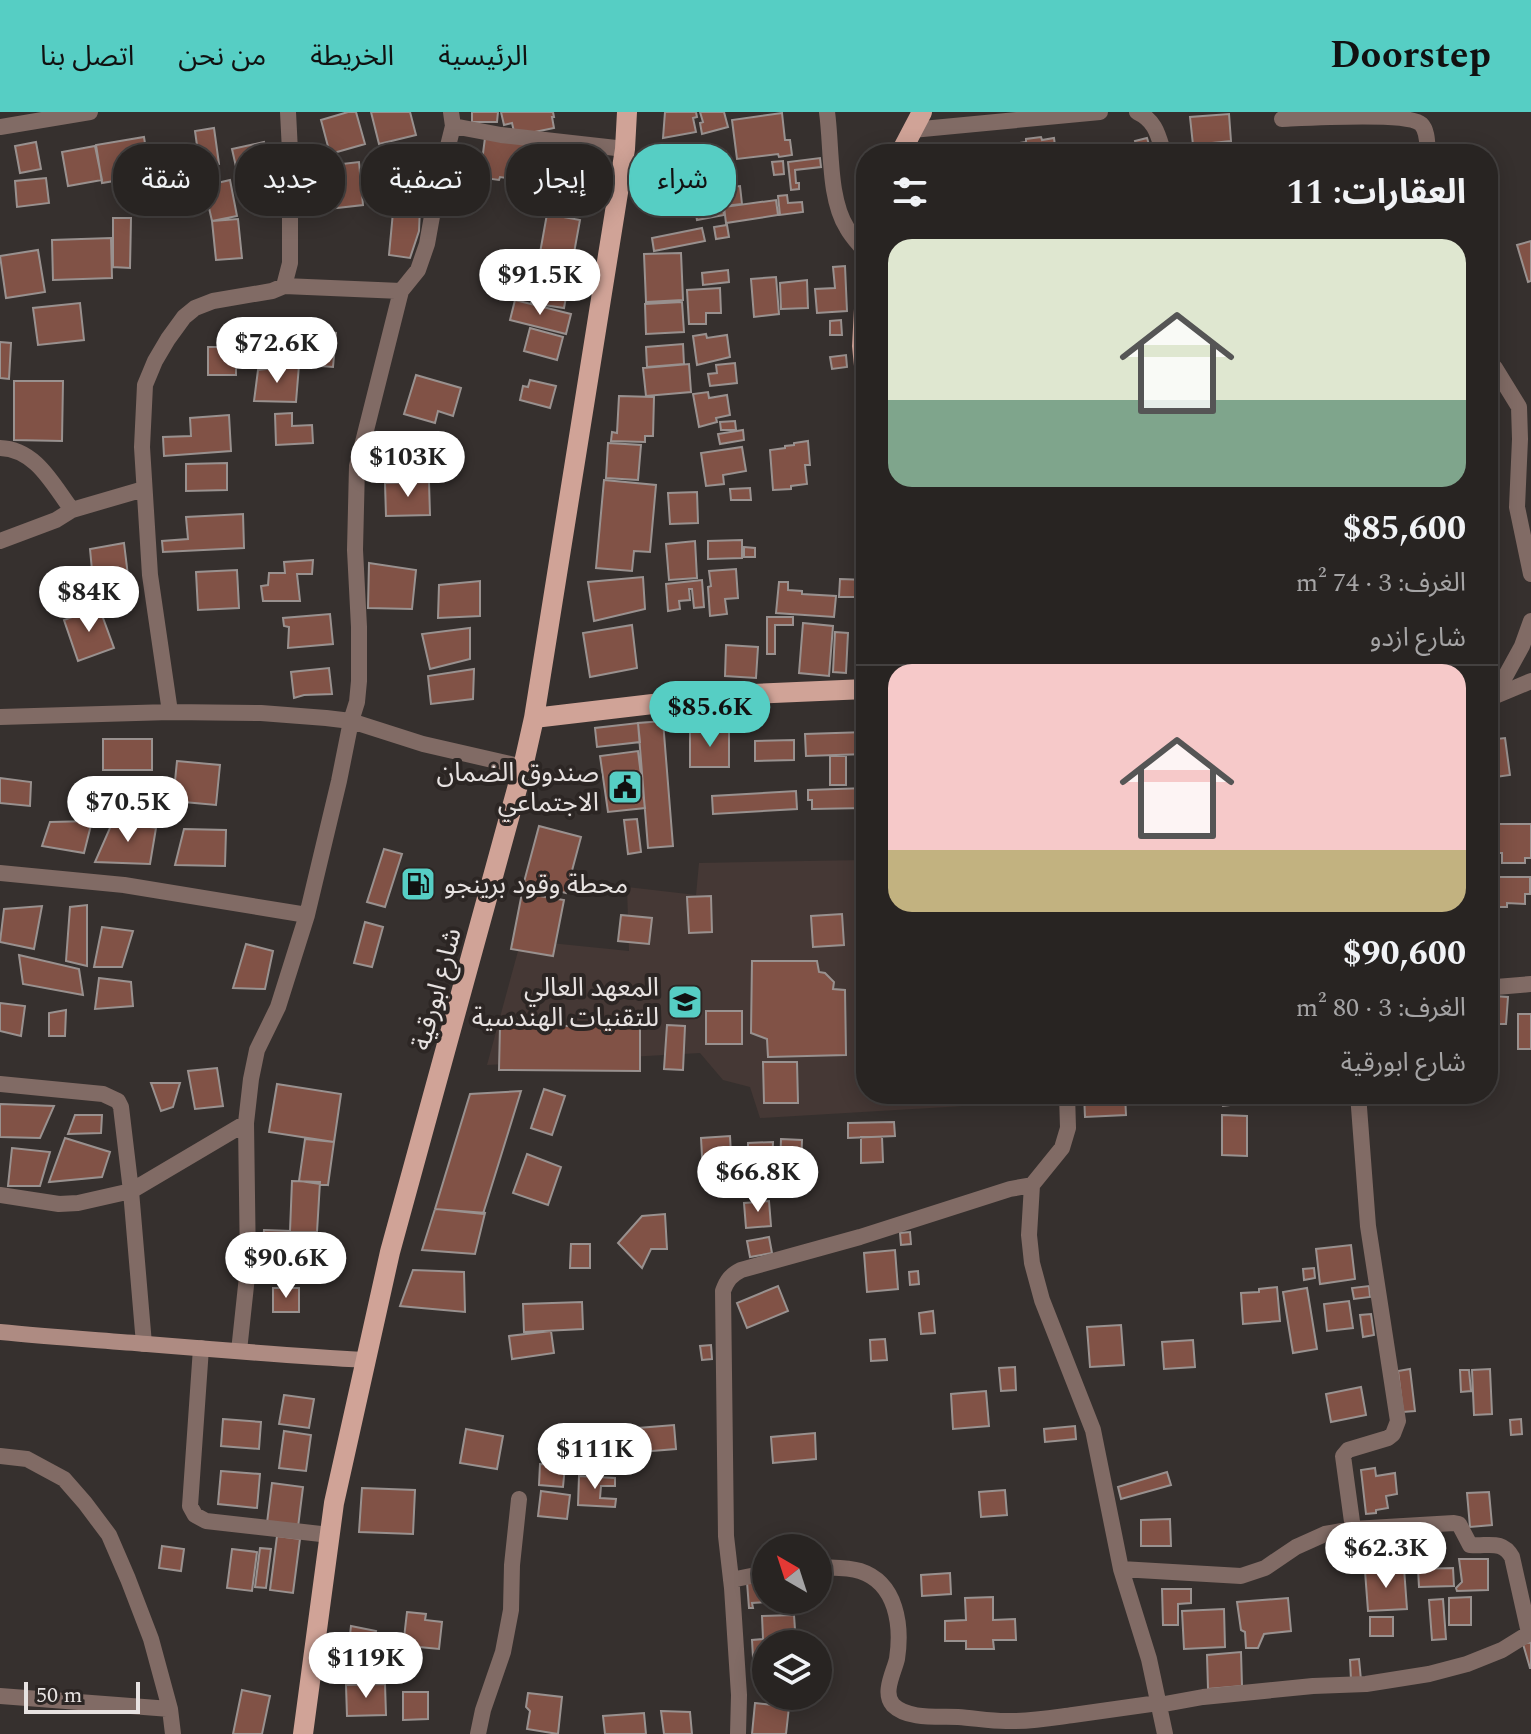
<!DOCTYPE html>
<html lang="ar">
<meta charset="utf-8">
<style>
body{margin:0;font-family:Spectral,"Noto Sans Arabic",serif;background:#302c2a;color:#f1f3f6;direction:rtl;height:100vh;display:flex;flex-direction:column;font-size:30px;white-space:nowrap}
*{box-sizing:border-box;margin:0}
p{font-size:26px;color:#a5a4a5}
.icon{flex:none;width:44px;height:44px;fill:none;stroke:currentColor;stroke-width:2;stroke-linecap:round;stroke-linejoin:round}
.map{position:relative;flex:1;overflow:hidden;direction:ltr}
.side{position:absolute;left:856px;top:32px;width:642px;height:960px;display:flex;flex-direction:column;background:#282422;border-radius:32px;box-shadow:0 4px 20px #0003,0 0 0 2px #444140;direction:rtl}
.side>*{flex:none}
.banner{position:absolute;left:24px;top:32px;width:712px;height:72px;direction:rtl;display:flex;gap:16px}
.needle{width:52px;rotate:321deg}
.controls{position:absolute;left:752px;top:1422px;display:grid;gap:16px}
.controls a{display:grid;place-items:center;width:80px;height:80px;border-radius:50%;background:#282422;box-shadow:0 4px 20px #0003,0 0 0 2px #444140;font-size:40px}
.scale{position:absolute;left:24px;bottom:20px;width:116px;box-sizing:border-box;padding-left:8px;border:4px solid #e7e2e1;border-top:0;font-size:22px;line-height:28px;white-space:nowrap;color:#e7e2e1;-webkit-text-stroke:6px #2c2624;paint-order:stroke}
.price{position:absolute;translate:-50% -68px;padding:0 18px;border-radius:28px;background:#fff;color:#222;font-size:26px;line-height:52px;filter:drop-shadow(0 2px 4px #0008)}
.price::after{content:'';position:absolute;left:50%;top:48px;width:24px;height:18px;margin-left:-12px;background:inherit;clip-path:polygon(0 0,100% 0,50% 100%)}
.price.active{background:#56cec4;color:#111}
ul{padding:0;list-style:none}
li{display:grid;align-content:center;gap:16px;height:424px;padding:0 32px}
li+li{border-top:2px solid #444140}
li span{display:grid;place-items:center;height:248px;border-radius:24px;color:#555}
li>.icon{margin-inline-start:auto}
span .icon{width:144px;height:144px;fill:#fffc;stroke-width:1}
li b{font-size:34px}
h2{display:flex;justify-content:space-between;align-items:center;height:96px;padding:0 32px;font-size:34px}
.tag{padding:0 28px;border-radius:32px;background:#282422;box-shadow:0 4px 20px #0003,0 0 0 2px #444140;font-size:28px;line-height:72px}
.tag.active{background:#56cec4;color:#111}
header{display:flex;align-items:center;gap:48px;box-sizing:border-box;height:112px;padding:0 40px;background:#56cec4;color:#111}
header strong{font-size:38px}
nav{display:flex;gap:44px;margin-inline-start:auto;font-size:28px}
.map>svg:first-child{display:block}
.built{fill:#453835}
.building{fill:#815246;stroke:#99918f;stroke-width:2}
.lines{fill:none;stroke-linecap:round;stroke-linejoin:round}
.minor{stroke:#816b65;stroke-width:16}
.secondary{stroke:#ae8b82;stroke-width:16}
.primary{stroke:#d0a397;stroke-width:20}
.labels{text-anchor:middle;stroke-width:8;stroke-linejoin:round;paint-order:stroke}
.poi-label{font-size:26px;fill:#e7e2e1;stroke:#2c2624;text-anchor:end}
.street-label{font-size:26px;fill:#e7e2e1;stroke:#2c2624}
</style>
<header>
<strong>Doorstep</strong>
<nav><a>الرئيسية</a><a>الخريطة</a><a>من نحن</a><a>اتصل بنا</a></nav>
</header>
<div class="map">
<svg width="1531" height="1622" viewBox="0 0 1531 1622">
<rect width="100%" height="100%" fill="#36302e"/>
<path class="built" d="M866,748V982H980V993L760,1006L750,975L723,968L700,941L487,953L521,828L629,839L627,775L696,783L699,751Z"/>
<path class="building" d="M348,0H356L365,32L330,42L321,8Z
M371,0H410L416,23L379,32Z
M472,0H498L497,10H472Z
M501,0H553L554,5H552L554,16L515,24L512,11L504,13Z
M665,0H696L697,5L693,6L696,20L663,26Z
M700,0H724L728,15L702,22L700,11L703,10Z
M782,1L785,28H790L792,43L779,45L778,42L737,47L732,8Z
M1229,2L1231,29L1193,33L1190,5Z
M214,16L219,52L200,55L195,19Z
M144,25L150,63L102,71L96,33Z
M1041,25L1042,28L1054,26L1056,41L1014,42L1012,32L1026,30V27Z
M485,26L540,34L538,51L528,49L525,69L500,65L499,68L484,66L487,50L482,49Z
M1147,26L1152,42H1138L1135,29Z
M36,30L41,57L20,61L15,34Z
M264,30L271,61L239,68L232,37Z
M95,34L102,68L68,74L62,40Z
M542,34L569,38L563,78L536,74Z
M726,40L729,54L686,63L683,49Z
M403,44L410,81L378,85L371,48Z
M820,46L821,55L795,58L796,71H799V77L791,78L788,50Z
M783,49L784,62L774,63L772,50Z
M359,50L363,93L320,98L316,55Z
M570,54L598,59L594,77L566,72Z
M46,66L49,91L17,95L15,69Z
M230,68L237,104L212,109L204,74Z
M685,69L688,83L655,90L652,77Z
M740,74L742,92L724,94L722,76Z
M540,77L563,81L559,99L537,95Z
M719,77L724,103L697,108L692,81Z
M787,83L788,91L802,90L803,100L780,103L778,84Z
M776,88L778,103L726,111L724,95Z
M420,96L419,119L410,146L389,143L393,100Z
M547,102L580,108L564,196L531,191Z
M113,106H131L130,156L113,155Z
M238,107L242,146L216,148L212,109Z
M727,113L729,125L716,127L714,115Z
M702,116L705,129L654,139L652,126Z
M111,126L112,166L53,168L52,128Z
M1531,129V169L1528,170L1517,133Z
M38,138L45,180L6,186L0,144Z
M681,141L683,188L646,190L644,142Z
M845,154L847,199L817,201L815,177L835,176L833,155Z
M728,158L729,170L703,173L702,161Z
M776,165L779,202L754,205L751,167Z
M807,168L808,196L781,197L780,171Z
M720,176L721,201H706V212H689L687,178Z
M515,188L571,202L566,222L510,208Z
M682,190L684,220L646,222L645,192Z
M80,191L84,228L38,233L33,196Z
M841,208L842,223H830V209Z
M530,216L563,225L557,248L524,239Z
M311,218L336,221L333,255L307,253Z
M706,222L707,226L727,223L730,245L697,253L693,224Z
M0,230L11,231L9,267L0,266Z
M683,232L684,252L647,255L646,235Z
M208,235H236V263H208Z
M846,243L847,255L832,257L830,245Z
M735,251L737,271L710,274L708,262L717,261L716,253Z
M689,252L691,280L646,284L643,256Z
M299,253L296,290L254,289L258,258Z
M416,263L461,276L453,304L438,299L435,311L404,302Z
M530,268L556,274L550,296L520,288L523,274L528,275Z
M14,269H63L62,329L14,328Z
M708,280L709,286L727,283L730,303L716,306L717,310L699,315L693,282Z
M619,284L654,285L653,324H645V330L611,329L612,320L617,321Z
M292,301V314L312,313L313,331L276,333L275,302Z
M229,303L231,339L164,344L163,325L191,324L190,306Z
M735,309L736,318H721L720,310Z
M743,318L744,328L720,332L718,322Z
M808,329L810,353H805L807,372L791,374V377L773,378L770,338L785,336V334L794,333V331Z
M608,331L641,333L638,368L606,366Z
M742,335L746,359L723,363L724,372L706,374L701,341Z
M227,351V378L186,379V352Z
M604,368L656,373L650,440L634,439L632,459L596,456Z
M429,370L430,403L386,404L385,371Z
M750,376L751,388H731L730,377Z
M697,380L698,411L670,412L668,381Z
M243,402L244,436L163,440L162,429L188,427L186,405Z
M742,428V446L708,447V429Z
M695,429L697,466L669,468L666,432Z
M124,431L129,472L94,479L90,437Z
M744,435L755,436V445H744Z
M313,448L312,462H297L300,489H263L261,474L268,473L269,461H285L284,450Z
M369,451L416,458L412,497L368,496Z
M736,457L738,486L725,487L727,502L710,504L708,475L711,474L709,459Z
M237,458L239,496L198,498L196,460Z
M643,465L645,497L594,509L588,470Z
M840,467L866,468V485H839Z
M702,468L704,495L694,496L692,477H689L690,488L679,489L680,497L668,499L666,472Z
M480,469V504L438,506L439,473Z
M779,470H788V478L802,479V482L836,484L834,505L776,501Z
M1488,478H1491L1498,502L1488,505Z
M99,495L114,536L78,549L64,508Z
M330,502L333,532L288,536L289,515L284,514L283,506Z
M767,505H793V513H775V542H767Z
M803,511L833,514L829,564L799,561Z
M632,513L637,556L590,565L583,521Z
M1488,514L1491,516L1497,536L1489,539L1493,553L1488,555V559Z
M470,516V547L430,557L422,522Z
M835,520L848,521L846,561L833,560Z
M726,533L758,535L756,566L725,564Z
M329,556L332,582L304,583L294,586L291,560Z
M474,557L473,587L431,592L428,564Z
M663,609L673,734L648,736L638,611Z
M638,611L640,630L597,635L595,616Z
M690,619H729V655H690Z
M866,620V642L806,644L805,622Z
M1505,626L1510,663L1488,666V628Z
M103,627H152V658H103Z
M794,628V648L755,649V629Z
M638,639L645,696L608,700L600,644Z
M830,644H846V673H830Z
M177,649L220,653L216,693L173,689Z
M0,666L31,670L30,694L0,691Z
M866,676V696L812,697V688H808V678Z
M796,679L797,697L713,702L712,684Z
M637,707L641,740L628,742L624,708Z
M92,709L84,741L42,734L50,710Z
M113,709L156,716L150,752L95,750Z
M1488,712H1531V746H1525V751H1502V741H1488Z
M539,714L581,725L566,781L524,770Z
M184,717L226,718L225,754L175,753Z
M384,737L402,742L385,795L367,790Z
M1493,765H1530V782H1525V792L1507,791V795H1492Z
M522,781L564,788L553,844L511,837Z
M711,784L712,820L689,821L687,785Z
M87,793V854L66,849L70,795Z
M42,794L34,837L0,830L4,797Z
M842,802L844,833L813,835L811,804Z
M621,803L652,806L649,832L618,829Z
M365,810L383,815L372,855L354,851Z
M102,815L133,819L122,855H94Z
M246,832L273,839L265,877L233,876Z
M19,843L79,857L83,883L23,872Z
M858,847H866V892H860Z
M752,849H817L819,860L825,861L834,870L833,877L845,878L846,943L768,945L767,927L751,921Z
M99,866L131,870L133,894L95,897Z
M1493,884L1508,885L1506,912H1492Z
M0,891L25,894L21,924L0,919Z
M66,898L65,924H49V901Z
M706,899H742V932H706Z
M1518,902H1531V937H1518Z
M667,913L685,914L683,958L664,957Z
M500,914H640V959L499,958Z
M1488,916H1494V922H1491V940H1494V952H1488Z
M763,950H797L798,991H764Z
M217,956L223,994L195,997L188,959Z
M151,971H180L173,995L161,999Z
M277,972L341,982L334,1030L269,1020Z
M544,977L565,984L552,1023L531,1016Z
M521,979L483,1102L435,1097L470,982Z
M1084,982H1125L1126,1003L1085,1005Z
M1221,982H1247L1248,991L1223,994Z
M0,992L54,994L40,1026L0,1025Z
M75,1003H102L101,1021L68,1022Z
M1222,1003L1247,1004V1044L1222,1043Z
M894,1010L895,1024L848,1026V1011Z
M730,1024L732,1060L703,1061L701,1026Z
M861,1025H882L883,1050L861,1051Z
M65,1026L110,1040L102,1065L49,1070Z
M305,1027L334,1030L328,1073L299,1069Z
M781,1027L802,1028L801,1059L780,1058Z
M773,1030L772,1058H748V1031Z
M12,1036L50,1040L40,1074H8Z
M527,1042L561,1055L548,1093L513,1081Z
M292,1069L320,1070L317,1120L290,1119Z
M769,1089L771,1114L746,1116L744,1091Z
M435,1097L485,1101L475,1142L422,1138Z
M665,1102L667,1137H651L642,1156L618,1131L642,1104Z
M264,1118L317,1120L315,1164L261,1162Z
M910,1120L911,1132L901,1133L900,1121Z
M769,1125L772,1141L750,1145L747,1129Z
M571,1132H590V1156H570Z
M1351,1133L1355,1167L1320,1172L1316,1137Z
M895,1138L898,1177L867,1180L864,1141Z
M1314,1156L1315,1166L1304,1168L1303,1157Z
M413,1158L464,1160L465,1200L400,1194Z
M918,1159L919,1172L910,1173L909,1160Z
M778,1174L788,1199L747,1216L737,1191Z
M1369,1174L1370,1185L1354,1187L1352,1176Z
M1277,1175L1280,1209L1243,1212L1241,1181L1259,1180V1177Z
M273,1176H299V1200H273Z
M1307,1176L1317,1237L1293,1241L1283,1180Z
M1349,1189L1353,1216L1327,1219L1324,1192Z
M582,1190L583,1217L524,1220L523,1192Z
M933,1199L935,1221L921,1222L919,1201Z
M1371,1202L1374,1223L1363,1225L1360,1203Z
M1121,1213L1124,1253L1090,1255L1087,1215Z
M551,1219L554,1241L512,1247L509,1224Z
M885,1227L887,1248L871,1249L870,1228Z
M1193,1228L1195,1255L1164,1257L1162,1230Z
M711,1233L712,1247L702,1248L700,1234Z
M1015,1255L1016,1278L1001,1279L999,1256Z
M1410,1257L1415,1299L1403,1300L1398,1259Z
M1490,1257L1492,1302L1474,1303L1472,1258Z
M1460,1258H1469L1471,1279L1461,1280Z
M1361,1275L1366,1303L1331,1310L1326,1282Z
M986,1279L989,1314L953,1317L951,1282Z
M284,1283L314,1287L309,1316L279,1312Z
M223,1307L261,1310L259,1337L221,1334Z
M1521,1307L1522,1322L1511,1323L1510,1308Z
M674,1313L676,1337L640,1340L638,1316Z
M1075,1314L1076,1327L1045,1330L1044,1317Z
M560,1315L580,1318L577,1346L557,1343Z
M466,1317L503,1324L497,1357L460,1351Z
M624,1318L627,1353L593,1356L591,1321Z
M284,1319L311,1323L306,1359L279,1356Z
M815,1321L816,1347L773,1351L771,1325Z
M540,1352L565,1354L563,1375L539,1373Z
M1375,1356L1376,1364L1395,1361L1397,1382L1386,1384L1388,1396L1376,1398V1401L1366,1402L1361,1358Z
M221,1359L260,1362L257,1396L218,1392Z
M1167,1360L1171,1373L1121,1387L1118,1375Z
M579,1364L615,1366V1374H601L600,1386L616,1387L615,1395L578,1393Z
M272,1371L303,1375L298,1415L267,1411Z
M362,1376L415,1378L413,1422L359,1420Z
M1005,1378L1007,1403L981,1405L979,1380Z
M541,1379L570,1383L567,1407L538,1404Z
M1489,1380L1492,1413L1470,1415L1467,1381Z
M1170,1407L1171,1434H1141V1408Z
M1399,1423L1401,1448L1370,1450L1369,1426Z
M277,1424L300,1427L293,1481L270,1478Z
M1361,1428L1362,1438L1351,1439L1350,1429Z
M162,1434L184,1437L181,1459L159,1456Z
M260,1436L271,1437L266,1476L255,1475Z
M232,1437L257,1440L252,1479L227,1476Z
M1459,1447H1488V1478L1457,1479L1456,1476L1462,1470Z
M1404,1456L1407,1497L1368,1499L1365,1459Z
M1453,1456L1454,1474L1419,1475L1418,1457Z
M950,1461L951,1482L922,1484L921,1463Z
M766,1469V1488L787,1489L752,1491L753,1496H749L747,1470Z
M1162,1477H1191V1491L1178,1492V1513H1163Z
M993,1485V1508L1015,1507L1016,1528H993L994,1537H966V1529H945V1509L966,1508L965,1486Z
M1471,1485V1513H1449V1486Z
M1288,1486L1291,1519L1264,1522L1258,1536H1246L1245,1520L1241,1518L1237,1490Z
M1443,1487L1446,1527L1432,1528L1429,1488Z
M1224,1497L1225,1535L1184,1537L1182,1499Z
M407,1500L426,1502L425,1508L442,1510L439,1537L409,1534L410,1526H404Z
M794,1503L796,1532H766V1544L753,1545L752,1528L763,1527L762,1504Z
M1370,1505H1393V1524H1370Z
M351,1514L376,1519L374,1527L350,1523Z
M1531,1530V1556H1530L1523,1532Z
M1241,1540L1242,1574L1208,1577L1207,1543Z
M1359,1547L1361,1568H1351L1350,1548Z
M385,1572L386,1603L347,1604L346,1573Z
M242,1578L270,1584L262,1622H233Z
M403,1580H428V1607L403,1608Z
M528,1581L562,1585L558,1622L527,1617L530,1599L526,1595Z
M755,1591L789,1595L786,1622H752Z
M661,1599L690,1600L692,1622H664Z
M644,1601L646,1622H605L603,1604Z"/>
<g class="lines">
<path class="minor" d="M451,0L453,14L501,23L625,37
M827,0C832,35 828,86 847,116C852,125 860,133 866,141
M1137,0C1156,9 1158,23 1164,42
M1282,7C1306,6 1407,0 1421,12C1428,19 1427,32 1428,42
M0,15L90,0
M912,18L1100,0
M284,174L290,151V39L288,0
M1488,248L1495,256L1519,295L1520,327L1517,395L1531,462
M0,336C36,337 53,373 72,398
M0,429L56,408L72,398L144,377
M1493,585L1531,569
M1494,585L1522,534L1531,509
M170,600L150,463L142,335L145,273L155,249L168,227L184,205L195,196L213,189L272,179L284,174L401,179L418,158L427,132L436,82L453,14
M0,605L170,600L261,601L326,606L351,609L423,632L523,655
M0,761L124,773L307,803
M1488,872L1496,875L1531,872
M0,972L103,982L118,989L121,995L131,1079L144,1232
M1067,982L1068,1016L1062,1036L1032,1073L1029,1123L1032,1151L1042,1188L1093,1318L1121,1457L1149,1547L1165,1622
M0,1083L59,1092L78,1091L131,1079L246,1011
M201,1236L190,1394L195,1403L206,1409L330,1423
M239,1239L248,1155L246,1011L251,967L257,938L278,895L307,803L339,669L351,609L357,590L359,569V515L355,438L357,354L401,179
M0,1344L27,1347L64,1367L85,1391L109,1423L128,1467L151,1527L170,1597L0,1584
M1353,1417L1343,1344L1348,1338L1388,1326L1393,1322L1398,1309L1368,1114L1358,982
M818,1455C832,1456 847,1455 860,1459C897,1471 902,1514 897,1547C894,1560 882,1581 893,1593C908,1608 939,1604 958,1605C974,1606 990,1609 1006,1609C1029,1610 1051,1606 1073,1603C1101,1599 1129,1595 1158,1591
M1121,1457L1241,1464L1265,1456L1296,1435L1325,1422L1353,1417L1454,1411L1459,1412L1470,1433C1487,1435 1502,1427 1512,1445L1529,1521
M731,1468L766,1461
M1159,1593L1203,1585L1313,1574L1366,1572L1429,1562L1467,1552L1502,1538L1531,1520
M170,1597L173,1622
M478,1622L483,1598L503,1540L511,1498L512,1453L519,1387
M738,1622L739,1583L732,1476L726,1424L723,1179C727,1168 731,1163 741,1158L860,1125L1010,1077L1032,1073"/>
<path class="secondary" d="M0,1220C49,1225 98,1228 147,1232C220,1238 293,1244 366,1248"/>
<path class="primary" d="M900,42L922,0
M866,160L862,234L866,273
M534,606L729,583L866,577
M303,1622L334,1391L390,1140L523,655L534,606L625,37L627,0"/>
</g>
<defs>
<symbol id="civic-square" viewBox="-11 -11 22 22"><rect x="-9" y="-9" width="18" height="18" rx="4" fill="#56cec4" stroke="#2c2624"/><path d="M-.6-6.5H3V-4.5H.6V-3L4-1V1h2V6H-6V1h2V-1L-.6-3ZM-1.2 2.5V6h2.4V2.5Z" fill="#111"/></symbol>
<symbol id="fuel-square" viewBox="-11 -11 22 22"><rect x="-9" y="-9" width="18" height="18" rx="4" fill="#56cec4" stroke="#2c2624"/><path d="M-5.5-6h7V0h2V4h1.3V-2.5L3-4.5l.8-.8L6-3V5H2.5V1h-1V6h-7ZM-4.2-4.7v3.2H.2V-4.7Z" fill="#111"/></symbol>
<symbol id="university-square" viewBox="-11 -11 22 22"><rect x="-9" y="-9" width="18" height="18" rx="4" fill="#56cec4" stroke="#2c2624"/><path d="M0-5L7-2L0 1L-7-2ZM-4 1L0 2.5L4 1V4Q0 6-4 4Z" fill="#111"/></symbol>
</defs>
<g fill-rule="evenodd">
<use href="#civic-square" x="605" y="655" width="40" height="40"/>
<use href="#fuel-square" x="398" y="752" width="40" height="40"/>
<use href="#university-square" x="665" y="870" width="40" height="40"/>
</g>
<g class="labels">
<g class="poi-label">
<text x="599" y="669">صندوق الضمان<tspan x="599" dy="30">الاجتماعي</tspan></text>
<text x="444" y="781" text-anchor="start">محطة وقود برينجو</text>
<text x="659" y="884">المعهد العالي<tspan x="659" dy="30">للتقنيات الهندسية</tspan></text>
</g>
<g class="street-label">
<text transform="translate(436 877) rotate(-75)" y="9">شارع ابورقية</text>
</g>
</g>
</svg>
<div class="controls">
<a><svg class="needle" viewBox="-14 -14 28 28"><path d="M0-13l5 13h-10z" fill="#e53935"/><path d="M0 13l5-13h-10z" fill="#a5a4a5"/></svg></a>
<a><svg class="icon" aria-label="layers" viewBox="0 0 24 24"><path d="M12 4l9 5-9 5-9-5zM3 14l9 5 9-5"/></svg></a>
</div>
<div class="scale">50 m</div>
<b class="price" style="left:540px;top:205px">$91.5K</b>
<b class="price" style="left:277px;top:273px">$72.6K</b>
<b class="price" style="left:408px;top:387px">$103K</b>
<b class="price" style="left:89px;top:522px">$84K</b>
<b class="price active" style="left:710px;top:637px">$85.6K</b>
<b class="price" style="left:128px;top:732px">$70.5K</b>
<b class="price" style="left:758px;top:1102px">$66.8K</b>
<b class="price" style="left:286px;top:1188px">$90.6K</b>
<b class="price" style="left:595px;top:1379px">$111K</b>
<b class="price" style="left:1386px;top:1478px">$62.3K</b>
<b class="price" style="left:366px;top:1588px">$119K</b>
<div class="banner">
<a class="tag active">شراء</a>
<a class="tag">إيجار</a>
<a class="tag">تصفية</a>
<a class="tag">جديد</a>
<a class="tag">شقة</a>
</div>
<section class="side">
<h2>العقارات: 11<svg class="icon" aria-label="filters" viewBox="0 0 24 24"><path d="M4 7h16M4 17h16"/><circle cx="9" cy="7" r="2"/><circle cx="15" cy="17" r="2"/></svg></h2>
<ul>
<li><span style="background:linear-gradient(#dfe7d0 65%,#7fa58c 0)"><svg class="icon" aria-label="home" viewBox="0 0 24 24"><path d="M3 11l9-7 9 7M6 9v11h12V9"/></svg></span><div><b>$85,600</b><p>الغرف: 3 · 74 m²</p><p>شارع ازدو</p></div></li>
<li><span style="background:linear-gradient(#f6c9c9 75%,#c2b280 0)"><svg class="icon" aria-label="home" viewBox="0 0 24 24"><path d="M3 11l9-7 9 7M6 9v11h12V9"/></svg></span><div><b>$90,600</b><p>الغرف: 3 · 80 m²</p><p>شارع ابورقية</p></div></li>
</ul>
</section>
</div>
